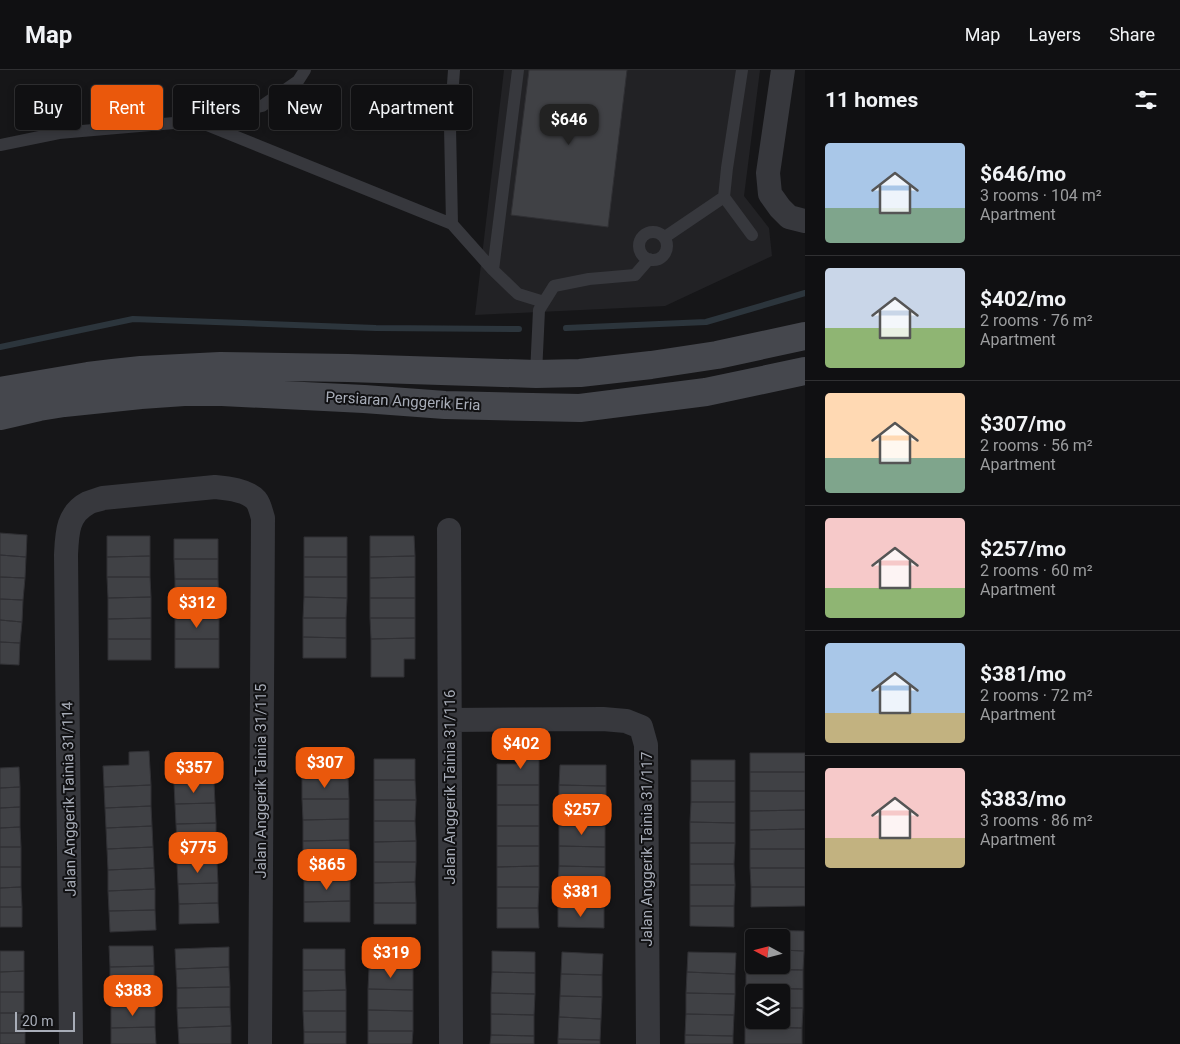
<!DOCTYPE html>
<meta charset="utf-8">
<style>
body{margin:0;font-family:Roboto,sans-serif;background:#19191b;color:#f1f3f6;height:100vh;display:flex;flex-direction:column;font-size:19px;white-space:nowrap}
*{box-sizing:border-box;margin:0}
p{font-size:16px;color:#9c9d9f}
.icon{flex:none;width:28px;height:28px;fill:none;stroke:currentColor;stroke-width:2;stroke-linecap:round;stroke-linejoin:round}
.map{position:relative;flex:1;overflow:hidden}
.drawer{display:flex;flex-direction:column;background:#101012;width:375px}
.drawer>*{flex:none}
.hud{position:absolute;left:15px;top:15px;width:475px;height:45px;display:flex;gap:10px}
.needle{width:32px;rotate:277deg}
.tools{position:absolute;left:745px;top:859px;display:grid;gap:10px}
.tools a{display:grid;place-items:center;width:45px;height:45px;border-radius:5px;background:#101012;box-shadow:0 2px 8px #0003,0 0 0 1px #303032;font-size:25px}
.scale{position:absolute;left:15px;bottom:12px;width:60px;box-sizing:border-box;padding-left:5px;border:2px solid #a8adb8;border-top:0;font-size:14px;line-height:18px;white-space:nowrap;color:#a8adb8;-webkit-text-stroke:4px #111113;paint-order:stroke}
.price{position:absolute;translate:-50% -42px;padding:0 11px;border-radius:10px;background:#ea580c;color:#fff;font-size:16px;line-height:32px;filter:drop-shadow(0 1px 2px #0008)}
.price::after{content:'';position:absolute;left:50%;top:30px;width:15px;height:11px;margin-left:-8px;background:inherit;clip-path:polygon(0 0,100% 0,50% 100%)}
.price.on{background:#222;color:#fff}
ul{padding:0;list-style:none}
li{display:flex;align-items:center;gap:15px;height:125px;padding:0 20px}
li+li{border-top:1px solid #303032}
li span{display:grid;place-items:center;flex:none;width:140px;height:100px;border-radius:5px;color:#555}
li>.icon{margin-inline-start:auto}
span .icon{width:60px;height:60px;fill:#fffc;stroke-width:1}
li b{font-size:21px}
h2{display:flex;justify-content:space-between;align-items:center;height:60px;padding:0 20px;font-size:21px}
.tag{padding:0 18px;border-radius:5px;background:#101012;box-shadow:0 2px 8px #0003,0 0 0 1px #303032;font-size:18px;line-height:45px}
.tag.on{background:#ea580c;color:#fff}
header{display:flex;align-items:center;gap:30px;box-sizing:border-box;height:70px;padding:0 25px;background:#101012;border-bottom:1px solid #303032}
header strong{font-size:24px}
nav{display:flex;gap:28px;margin-inline-start:auto;font-size:18px}
main{display:flex;flex:1;min-height:0}
.map>svg:first-child{display:block}
.built{fill:#222225}
.lines{fill:none;stroke-linecap:round;stroke-linejoin:round}
.stream{stroke:#2c353c;stroke-width:6}
.building{fill:#404145;stroke:#303034}
.lane{stroke:#37383d;stroke-width:12}
.street{stroke:#37383d;stroke-width:24}
.secondary{stroke:#45474d;stroke-width:28}
.labels{text-anchor:middle;stroke-width:4;stroke-linejoin:round;paint-order:stroke}
.street-label{font-size:15px;fill:#a8adb8;stroke:#111113}
</style>
<header>
<strong>Map</strong>
<nav><a>Map</a><a>Layers</a><a>Share</a></nav>
</header>
<main>
<div class="map">
<svg width="805" height="974" viewBox="0 0 805 974">
<rect width="100%" height="100%" fill="#161618"/>
<path class="built" d="M504,0H760L744,126L769,158L772,186L665,236L475,245Z"/>
<g class="lines">
<path class="stream" d="M566,258L706,252L805,223
M0,277L133,249L376,258L519,259"/>
</g>
<path class="building" d="M529,0H627L608,157L511,145Z
M0,463L27,465L26,487L0,485Z
M107,466H150V486L107,487Z
M370,466H414L415,486L370,487Z
M304,467H347V487H304Z
M174,469H218V489H174Z
M0,485L26,487L25,508L0,507Z
M150,486V507H107V487Z
M415,486V507L370,508V487Z
M304,487H347V507H304Z
M174,489H218V509H175Z
M0,507L25,508L23,530L0,529Z
M107,507H150L151,527L108,528Z
M304,507H347V528L304,527Z
M415,507V528H370V508Z
M175,509H218L219,529H175Z
M151,527V548L108,549V528Z
M304,527L347,528L346,548H303Z
M370,528H415V548H370Z
M0,529L23,530L22,552L0,550Z
M175,529H219V549H175Z
M151,548V569H108V549Z
M303,548H346V568L303,567Z
M370,548H415V568L371,569Z
M175,549H219V569H175Z
M0,550L22,552L20,573L0,572Z
M303,567L346,568V588H303Z
M415,568V589H404V607H371V569Z
M108,569H151V590H108Z
M175,569H219V598H175Z
M0,572L20,573L19,595L0,594Z
M519,678H539V715H497V694H519Z
M149,681L151,715L104,717L103,696L129,695V682Z
M750,683H805V702H750Z
M348,688V708L302,709V689Z
M374,689H415V710H374Z
M691,690H735V711H691Z
M214,693V713L174,714V694Z
M560,695H606V716L559,715Z
M19,697L20,717L0,718V698Z
M750,702H805V721H750Z
M348,708L349,729H302V709Z
M374,710H415L416,730H374Z
M691,711H735V732H691Z
M214,713L215,733L175,734L174,714Z
M151,715V736L105,738L104,717Z
M497,715H539V735H497Z
M559,715L606,716V736H559Z
M20,717V737L0,738V718Z
M750,721H805V740L750,741Z
M302,729H349V749L303,750Z
M374,730H416L415,751H374Z
M691,732H735V753L690,752Z
M215,733L216,753L176,754L175,734Z
M497,735H539V756H497Z
M151,736L152,756L106,758L105,738Z
M559,736H606L605,756H559Z
M20,737V757L0,758V738Z
M805,740V759L750,760V741Z
M349,749V770L303,771V750Z
M374,751H415L416,771L374,772Z
M690,752L735,753V773H690Z
M216,753V773L177,774L176,754Z
M152,756L153,777L107,779L106,758Z
M497,756H539V776H497Z
M559,756H605V777L559,776Z
M20,757L21,777H0V758Z
M805,759V779H750V760Z
M349,770L350,790L303,791V771Z
M416,771V792H374V772Z
M216,773L217,793L177,794V774Z
M690,773H735L734,794H690Z
M497,776H539V796L497,797Z
M559,776L605,777V797L559,796Z
M0,777H21V797H0Z
M153,777L154,798L108,800L107,779Z
M750,779H805V798H750Z
M350,790V811H304L303,791Z
M374,792H416L415,812L374,813Z
M217,793L218,813L178,814L177,794Z
M690,794H734L735,815H690Z
M539,796V817H497V797Z
M559,796L605,797V817H558Z
M0,797H21V817L0,818Z
M154,798L155,819L108,821V800Z
M750,798H805V817H751Z
M304,811H350V831L304,832Z
M415,812L416,833H374V813Z
M218,813V833L179,834L178,814Z
M690,815H735L734,836H690Z
M21,817L22,837H0V818Z
M497,817H539L538,838H497Z
M558,817H605L604,838L558,837Z
M751,817H805V836L751,837Z
M155,819V840L109,841L108,821Z
M350,831V852H304V832Z
M218,833L219,853L179,854V834Z
M374,833H416V854H374Z
M690,836H734V857L690,856Z
M0,837H22V857H0Z
M558,837L604,838V858L558,857Z
M497,838H538L539,858H497Z
M155,840L156,860L110,862L109,841Z
M747,860L804,861V881L781,880V868H754V880H747Z
M109,876H153L154,896L110,897Z
M229,877V897L176,899L175,879Z
M369,878H413V899H369Z
M303,879H345V900H303Z
M747,880H754V895H781V880L804,881L803,900L746,899Z
M0,881H24V901L0,902Z
M492,881L535,882V903L492,902Z
M562,882L603,884L602,905L561,904Z
M688,882L736,883L735,904L687,902Z
M154,896V916L110,917V897Z
M229,897L230,917L177,918L176,899Z
M369,899H413V920L368,919Z
M746,899L803,900V919L746,918Z
M303,900H345L346,920L303,921Z
M24,901V922H0V902Z
M492,902L535,903V924L491,923Z
M687,902L735,904V924L686,923Z
M561,904L602,905V927L560,926Z
M154,916L155,936L111,937L110,917Z
M230,917V937L177,938V918Z
M746,918L803,919V938H781V922H754V938L746,937Z
M368,919L413,920V941L368,940Z
M346,920V941H303V921Z
M0,922H24V943H0Z
M491,923L535,924L534,945L491,944Z
M686,923L735,924L734,945L686,944Z
M560,926L602,927L601,949L559,947Z
M155,936V957L111,958V937Z
M230,937L231,956L178,958L177,938Z
M746,937L754,938V950H781V938H803L802,958L745,957Z
M368,940L413,941V961H368Z
M303,941H346V962H304Z
M0,943H24L25,963H0Z
M491,944L534,945V966L491,965Z
M686,944L734,945L733,966L685,965Z
M559,947L601,949L600,970L558,969Z
M231,956V974H179L178,958Z
M155,957L156,974H111V958Z
M745,957L802,958V974H745Z
M368,961H413L412,974H368Z
M304,962H346V974H304Z
M0,963H25V974H0Z
M491,965L534,966V974H490Z
M685,965L733,966V974H685Z
M558,969L600,970V974H558Z"/>
<g class="lines">
<path class="lane" d="M518,0L493,200L518,224L544,232
M742,0L727,98L724,127L752,165
M197,51L452,154L493,200
M0,75L59,63L197,51L262,36L298,11L305,0
M452,154L450,57L454,0
M639 176a14 14 0 1 1 28 0a14 14 0 1 1-28 0Z
M665,167L724,127
M536,304L539,240L554,216L589,209L635,205L649,189"/>
<path class="street" d="M783,0L768,103L770,124L780,138L789,147L805,151
M449,460L451,974
M450,650L603,649L626,651L641,657L646,675L648,974
M71,974L66,485C67,464 67,444 88,433C92,431 98,430 103,428L215,417C227,418 247,420 256,430C260,435 261,442 263,448L260,974"/>
<path class="secondary" d="M0,321L88,306L113,303L141,300L220,296L348,298L536,304L580,303L651,295L717,285L805,266
M0,346L39,337L64,333L141,325L184,322H222L364,329L445,335L580,338L706,322L805,301"/>
</g>
<g class="labels">
<g class="street-label">
<text transform="translate(403 331) rotate(3)" y="5">Persiaran Anggerik Eria</text>
<text transform="translate(261 711) rotate(-90)" y="5">Jalan Anggerik Tainia 31/115</text>
<text transform="translate(450 717) rotate(-90)" y="5">Jalan Anggerik Tainia 31/116</text>
<text transform="translate(69 729) rotate(-91)" y="5">Jalan Anggerik Tainia 31/114</text>
<text transform="translate(647 779) rotate(-90)" y="5">Jalan Anggerik Tainia 31/117</text>
</g>
</g>
</svg>
<div class="tools">
<a><svg class="needle" viewBox="-14 -14 28 28"><path d="M0-13l5 13h-10z" fill="#e53935"/><path d="M0 13l5-13h-10z" fill="#9c9d9f"/></svg></a>
<a><svg class="icon" aria-label="layers" viewBox="0 0 24 24"><path d="M12 4l9 5-9 5-9-5zM3 14l9 5 9-5"/></svg></a>
</div>
<div class="scale">20 m</div>
<b class="price on" style="left:569px;top:76px">$646</b>
<b class="price" style="left:197px;top:559px">$312</b>
<b class="price" style="left:521px;top:700px">$402</b>
<b class="price" style="left:325px;top:719px">$307</b>
<b class="price" style="left:194px;top:724px">$357</b>
<b class="price" style="left:582px;top:766px">$257</b>
<b class="price" style="left:198px;top:804px">$775</b>
<b class="price" style="left:327px;top:821px">$865</b>
<b class="price" style="left:581px;top:848px">$381</b>
<b class="price" style="left:391px;top:909px">$319</b>
<b class="price" style="left:133px;top:947px">$383</b>
<div class="hud">
<a class="tag">Buy</a>
<a class="tag on">Rent</a>
<a class="tag">Filters</a>
<a class="tag">New</a>
<a class="tag">Apartment</a>
</div>
</div>
<section class="drawer">
<h2>11 homes<svg class="icon" aria-label="filters" viewBox="0 0 24 24"><path d="M4 7h16M4 17h16"/><circle cx="9" cy="7" r="2"/><circle cx="15" cy="17" r="2"/></svg></h2>
<ul>
<li><span style="background:linear-gradient(#a9c7e8 65%,#7fa58c 0)"><svg class="icon" aria-label="home" viewBox="0 0 24 24"><path d="M3 11l9-7 9 7M6 9v11h12V9"/></svg></span><div><b>$646/mo</b><p>3 rooms · 104 m²</p><p>Apartment</p></div></li>
<li><span style="background:linear-gradient(#c9d6e8 60%,#8fb573 0)"><svg class="icon" aria-label="home" viewBox="0 0 24 24"><path d="M3 11l9-7 9 7M6 9v11h12V9"/></svg></span><div><b>$402/mo</b><p>2 rooms · 76 m²</p><p>Apartment</p></div></li>
<li><span style="background:linear-gradient(#ffd9b3 65%,#7fa58c 0)"><svg class="icon" aria-label="home" viewBox="0 0 24 24"><path d="M3 11l9-7 9 7M6 9v11h12V9"/></svg></span><div><b>$307/mo</b><p>2 rooms · 56 m²</p><p>Apartment</p></div></li>
<li><span style="background:linear-gradient(#f6c9c9 70%,#8fb573 0)"><svg class="icon" aria-label="home" viewBox="0 0 24 24"><path d="M3 11l9-7 9 7M6 9v11h12V9"/></svg></span><div><b>$257/mo</b><p>2 rooms · 60 m²</p><p>Apartment</p></div></li>
<li><span style="background:linear-gradient(#a9c7e8 70%,#c2b280 0)"><svg class="icon" aria-label="home" viewBox="0 0 24 24"><path d="M3 11l9-7 9 7M6 9v11h12V9"/></svg></span><div><b>$381/mo</b><p>2 rooms · 72 m²</p><p>Apartment</p></div></li>
<li><span style="background:linear-gradient(#f6c9c9 70%,#c2b280 0)"><svg class="icon" aria-label="home" viewBox="0 0 24 24"><path d="M3 11l9-7 9 7M6 9v11h12V9"/></svg></span><div><b>$383/mo</b><p>3 rooms · 86 m²</p><p>Apartment</p></div></li>
</ul>
</section>
</main>
